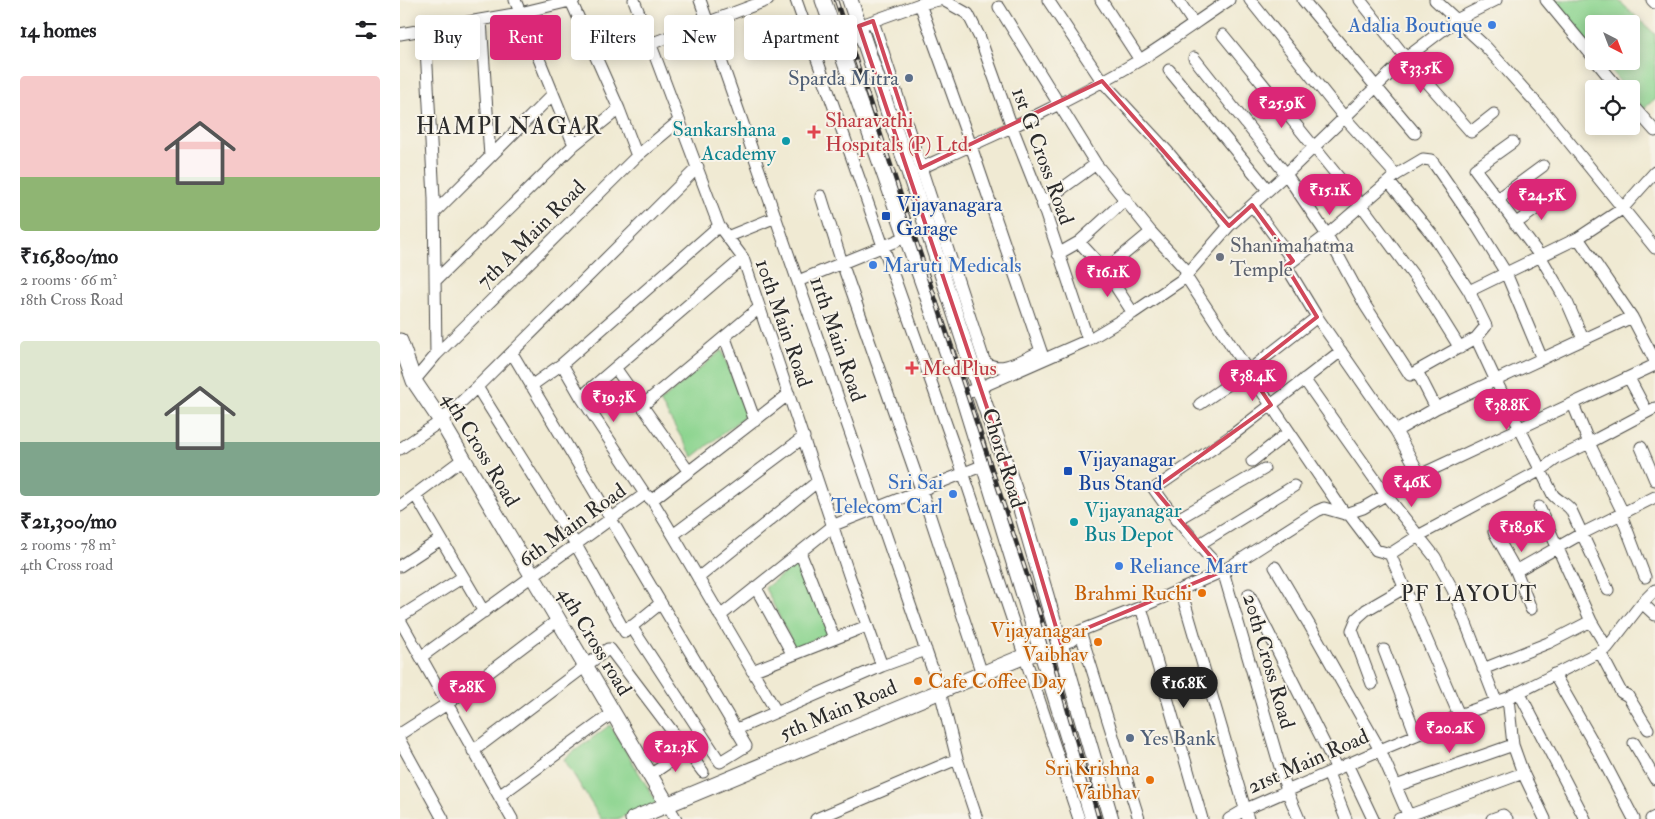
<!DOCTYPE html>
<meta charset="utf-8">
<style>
body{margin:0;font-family:"IM FELL Double Pica",serif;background:#f2f2f2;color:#202124;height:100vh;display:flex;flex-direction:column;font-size:19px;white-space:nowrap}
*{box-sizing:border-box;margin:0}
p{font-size:16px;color:#757577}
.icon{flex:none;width:28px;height:28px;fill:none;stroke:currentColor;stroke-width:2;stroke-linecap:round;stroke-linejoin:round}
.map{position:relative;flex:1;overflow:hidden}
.details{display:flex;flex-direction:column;background:#fff;width:400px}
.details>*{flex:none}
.guide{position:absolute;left:15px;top:15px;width:475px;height:45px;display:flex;gap:10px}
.needle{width:32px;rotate:138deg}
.buttons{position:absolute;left:1185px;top:15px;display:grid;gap:10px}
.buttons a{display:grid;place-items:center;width:55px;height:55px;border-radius:5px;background:#fff;box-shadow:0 2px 12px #0003;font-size:25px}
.price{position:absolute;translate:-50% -42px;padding:0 11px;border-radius:18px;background:#db2777;color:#fff;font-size:16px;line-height:32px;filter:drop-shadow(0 1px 2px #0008)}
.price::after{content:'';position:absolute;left:50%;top:30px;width:15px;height:11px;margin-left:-8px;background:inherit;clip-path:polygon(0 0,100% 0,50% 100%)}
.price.current{background:#222;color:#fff}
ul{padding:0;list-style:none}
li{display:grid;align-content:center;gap:10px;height:265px;padding:0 20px}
li span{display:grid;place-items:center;height:155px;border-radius:5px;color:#555}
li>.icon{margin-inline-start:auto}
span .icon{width:90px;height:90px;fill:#fffc;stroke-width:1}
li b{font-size:21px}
h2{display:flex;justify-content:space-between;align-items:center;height:60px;padding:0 20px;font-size:21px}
.tag{padding:0 18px;border-radius:5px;background:#fff;box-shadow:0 2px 12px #0003;font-size:18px;line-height:45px}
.tag.current{background:#db2777;color:#fff}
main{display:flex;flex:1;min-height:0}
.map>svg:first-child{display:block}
.green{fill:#8cd48f;stroke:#5c805d}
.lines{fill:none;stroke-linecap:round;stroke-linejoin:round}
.minor-casing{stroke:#494844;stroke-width:13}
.major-casing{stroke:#494844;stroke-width:17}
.minor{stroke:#fff;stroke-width:11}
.major{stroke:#fff;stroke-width:15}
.rail-casing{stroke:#2b2b2b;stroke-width:4.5}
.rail{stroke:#f7f3e8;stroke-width:2.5;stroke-dasharray:8;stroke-linecap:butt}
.marked{fill:none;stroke:#d1495b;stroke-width:4;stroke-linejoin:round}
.shop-dot{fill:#3f7fe0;stroke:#f7f3e8;stroke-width:2}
.service-dot{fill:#5c6f8a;stroke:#f7f3e8;stroke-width:2}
.health-dot{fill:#e0444e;stroke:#f7f3e8;stroke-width:2}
.culture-dot{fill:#0f9aa8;stroke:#f7f3e8;stroke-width:2}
.transit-dot{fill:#1a4fb4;stroke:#f7f3e8;stroke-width:2}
.worship-dot{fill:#6b7280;stroke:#f7f3e8;stroke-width:2}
.food-dot{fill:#e8710a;stroke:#f7f3e8;stroke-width:2}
.labels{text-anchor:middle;stroke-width:4;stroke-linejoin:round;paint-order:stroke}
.shop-label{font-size:21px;fill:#366cbe;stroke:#f7f3e8;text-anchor:end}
.service-label{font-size:21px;fill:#4e5e75;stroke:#f7f3e8;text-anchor:end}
.health-label{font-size:21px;fill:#be3a42;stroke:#f7f3e8;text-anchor:start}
.culture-label{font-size:21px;fill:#0d838f;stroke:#f7f3e8;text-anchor:end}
.street-label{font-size:21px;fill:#2b2b2b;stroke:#f7f3e8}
.transit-label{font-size:21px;fill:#164399;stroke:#f7f3e8;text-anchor:start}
.worship-label{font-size:21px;fill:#5b616d;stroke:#f7f3e8;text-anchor:start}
.food-label{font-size:21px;fill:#c56008;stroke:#f7f3e8;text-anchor:end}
.neighbourhood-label{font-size:22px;letter-spacing:1px;fill:#2b2b2b;stroke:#f7f3e8}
.quarter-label{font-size:24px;letter-spacing:1px;fill:#2b2b2b;stroke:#f7f3e8}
</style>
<main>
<section class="details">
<h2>14 homes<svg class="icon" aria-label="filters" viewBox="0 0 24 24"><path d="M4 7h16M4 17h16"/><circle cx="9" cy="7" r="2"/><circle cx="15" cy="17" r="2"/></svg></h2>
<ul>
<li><span style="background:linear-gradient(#f6c9c9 65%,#8fb573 0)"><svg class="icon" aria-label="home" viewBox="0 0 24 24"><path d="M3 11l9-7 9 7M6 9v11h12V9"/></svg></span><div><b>₹16,800/mo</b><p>2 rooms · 66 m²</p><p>18th Cross Road</p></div></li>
<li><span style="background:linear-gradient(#dfe7d0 65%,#7fa58c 0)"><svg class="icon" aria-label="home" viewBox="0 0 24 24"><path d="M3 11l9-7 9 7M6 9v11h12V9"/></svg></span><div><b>₹21,300/mo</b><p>2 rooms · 78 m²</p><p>4th Cross road</p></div></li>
</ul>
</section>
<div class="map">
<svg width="1255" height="819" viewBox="0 0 1255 819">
<rect width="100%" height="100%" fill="#f7f3e8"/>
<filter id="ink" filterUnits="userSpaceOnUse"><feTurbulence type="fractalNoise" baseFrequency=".02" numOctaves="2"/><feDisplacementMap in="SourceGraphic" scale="10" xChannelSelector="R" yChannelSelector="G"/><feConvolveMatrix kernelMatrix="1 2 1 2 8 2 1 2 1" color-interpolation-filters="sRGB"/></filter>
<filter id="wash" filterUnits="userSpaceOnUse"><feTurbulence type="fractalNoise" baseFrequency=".0096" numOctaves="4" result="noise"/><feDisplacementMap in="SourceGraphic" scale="20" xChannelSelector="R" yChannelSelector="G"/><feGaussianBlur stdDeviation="1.12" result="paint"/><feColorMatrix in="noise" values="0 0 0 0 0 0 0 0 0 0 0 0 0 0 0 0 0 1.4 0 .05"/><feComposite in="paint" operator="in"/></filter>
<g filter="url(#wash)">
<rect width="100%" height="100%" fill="#f0ead3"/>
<path class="green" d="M1152,0H1218L1255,34V99L1243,109L1231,95V89H1226L1203,61H1231V24H1194V50Z
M322,350L346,415L293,457L260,402Z
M401,560L429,633L395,648L365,588Z
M210,725L257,803L217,819H201L164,759Z"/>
</g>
<g filter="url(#ink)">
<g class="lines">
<defs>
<path id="minor" d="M115,0L174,145
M234,0L319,226L343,258L449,575L482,666
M300,0L540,691L557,759L577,819
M396,0L563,472L679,819
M543,0L568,14L580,38L612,127L642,203L688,340
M648,0L702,81L767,151L829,226
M701,0L740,60
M778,0L794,24
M850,0L944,117L996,175
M903,0L1015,133
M960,0L1006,58L1071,132L1094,114
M1035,0L1086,47L1148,116L1255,248
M1146,0L1194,58
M1252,0L1255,3
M171,1L219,109L237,156
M520,4L571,146L643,357
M599,7L696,164L751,232L788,272
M81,20L90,157
M473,21L584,360C597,377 626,358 641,351
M467,23L520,4L539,0
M25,29L34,198L36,355
M0,34L120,13L174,0
M823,35L962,206L1022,287L1060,348
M250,44L368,0
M794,58L886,174L927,235L965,305L1010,375L1076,338L1086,326L1069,291L1035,238L989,182
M1196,61L1219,89
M769,70L868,190
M1231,104L1255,131
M1113,142L1075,169L1140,256L1167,302L1183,339
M521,168C595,135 670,102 740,60C770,41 799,20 829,0
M421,196L442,263L521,489L582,674
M1098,199L1143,166
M642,203L696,164
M852,205L893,261
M34,213L153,94
M1115,224L1154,196
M327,237L376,217
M1178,238L1232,317L1255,361
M679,242L726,199
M658,254L679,242L705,270L751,232
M705,270L733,313
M785,275L848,371L945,514
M36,280L174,145L219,109
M398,281L506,237
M1069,291L1178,238L1222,209L1255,172
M325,338L355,421
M1076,338L1096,381L1153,495C1158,501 1166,503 1171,510L1208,590
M112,353L346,746L320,762L231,626
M162,364L181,397L245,494L252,500L273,535L376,711
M216,369L289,472
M1017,371L1036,408
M1229,378L1247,412
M904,379L986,495L1035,557L1053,590L1096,701
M14,381L36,355L237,156L279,121
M131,386L162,364L319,226
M77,387L176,545L225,632L261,603
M562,394L579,388L688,340L733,313L783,279L829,226L886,174L1006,58L1056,20L1096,0
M181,397L343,258
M800,404L848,371L917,317
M1173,404L1189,443L1223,513
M243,405L359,308
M996,431L1036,408L1232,317
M1241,447L1255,480
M0,449L41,421L77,387L298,167
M852,461L889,432
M1020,475L996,431L917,317L886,266L927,235L996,175L1023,159L1031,160L1035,165L1075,223L1106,273L1142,359
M16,496L84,612
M252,500L389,394
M0,506L63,459
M1139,507L1191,621L1207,648
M948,513L976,550L990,554L1018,536L1141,470L1156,459L1189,443L1255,408
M1221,514L1245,577
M776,520L864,469
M1094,532L1116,571L1181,534L1255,497
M273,535L404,437
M798,545L894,486
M400,552L434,638
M990,554L1059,715
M0,566L41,539
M875,567L910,626L980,750L1010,819
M1116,571L1131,609
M298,578L417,482
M356,588L393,655
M781,590L848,819
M849,594L937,769
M1242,603L1255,615
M741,607L802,819
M320,616L434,525L584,465
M0,617L63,577
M0,620L112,819
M680,631L739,819
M661,644L673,640L680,631L741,607L823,571L917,511L924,508L945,514L963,508L1020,475L1255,365
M984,650L1016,735
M1200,652L1221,692L1228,696L1248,729
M21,657L245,494
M1083,669L1148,643L1191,621
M352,671L467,626
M1154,674L1202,758L1234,819
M972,684L952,630L957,618L966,610L1004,588
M1119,692L1185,819
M1108,698L1113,745L1123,773L1145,819
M337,729L482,666L526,650
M0,734L47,704L158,620
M0,741L43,819
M1234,743L1255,779
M73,751L208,649H210L303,772
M947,764L973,819
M928,773L946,819
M250,775L287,750
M996,786L1113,745
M99,796L213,713
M267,804L276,819
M416,819L557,759
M829,819L846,809L980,750L1045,723L1059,715L1108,698L1207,648L1242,603L1255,590
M899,819L887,791L823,571C797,545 775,519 754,489L831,436L941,351
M999,819L1123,773
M1092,819L1103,815L1107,819
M1251,819L1255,817"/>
<path id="major" d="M423,0L562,394L693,819
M450,0L509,172L579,388L620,506L711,819
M0,341L14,381L41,421L267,804
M233,819L625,656L650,648"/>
</defs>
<use href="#minor" class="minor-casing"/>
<use href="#major" class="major-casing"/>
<use href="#minor" class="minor"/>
<use href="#major" class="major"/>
<defs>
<path id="rail" d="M436,0L641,617L699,819"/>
</defs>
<use href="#rail" class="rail-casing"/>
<use href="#rail" class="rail"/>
</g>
</g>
<path class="marked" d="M473,21L521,168L702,81L829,226L852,205L893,261L886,266L917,317L848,371L871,405L754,489L823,571L680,631L661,644L620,506L459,26Z"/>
<g class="shop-dot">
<circle cx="1092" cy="25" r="5"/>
<circle cx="473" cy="265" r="5"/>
<circle cx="553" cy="494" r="5"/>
<circle cx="719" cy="566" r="5"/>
</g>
<g class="service-dot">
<circle cx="509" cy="78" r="5"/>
<circle cx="730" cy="738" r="5"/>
</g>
<g class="health-dot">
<path d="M411.5 124.5h5v5h5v5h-5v5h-5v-5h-5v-5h5z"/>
<path d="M509.5 360.5h5v5h5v5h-5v5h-5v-5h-5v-5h5z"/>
</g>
<g class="culture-dot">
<circle cx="386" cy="141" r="5"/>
<circle cx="674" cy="522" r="5"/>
</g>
<g class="transit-dot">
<rect x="481" y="211" width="10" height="10" rx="2.5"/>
<rect x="663" y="466" width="10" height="10" rx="2.5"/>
</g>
<circle class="worship-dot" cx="820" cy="257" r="5"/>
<g class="food-dot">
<circle cx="802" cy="593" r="5"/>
<circle cx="698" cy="642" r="5"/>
<circle cx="518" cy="681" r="5"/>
<circle cx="750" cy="780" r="5"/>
</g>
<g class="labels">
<g class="shop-label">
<text x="1082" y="32">Adalia Boutique</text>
<text x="483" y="272" text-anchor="start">Maruti Medicals</text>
<text x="543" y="489">Sri Sai<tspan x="543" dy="24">Telecom Carl</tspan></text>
<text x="729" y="573" text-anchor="start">Reliance Mart</text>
</g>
<g class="service-label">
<text x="499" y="85">Sparda Mitra</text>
<text x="740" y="745" text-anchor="start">Yes Bank</text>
</g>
<g class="health-label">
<text x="425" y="127">Sharavathi<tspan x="425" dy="24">Hospitals (P) Ltd.</tspan></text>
<text x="522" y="375">MedPlus</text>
</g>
<g class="culture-label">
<text x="376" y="136">Sankarshana<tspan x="376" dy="24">Academy</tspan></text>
<text x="684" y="517" text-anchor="start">Vijayanagar<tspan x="684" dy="24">Bus Depot</tspan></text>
</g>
<g class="street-label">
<text transform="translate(643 156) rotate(70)" y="7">1st G Cross Road</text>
<text transform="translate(131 234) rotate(-45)" y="7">7th A Main Road</text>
<text transform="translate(384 323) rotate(71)" y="7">10th Main Road</text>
<text transform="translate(438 339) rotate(71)" y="7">11th Main Road</text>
<text transform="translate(81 449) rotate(59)" y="7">4th Cross Road</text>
<text transform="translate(604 458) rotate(73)" y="7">Chord Road</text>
<text transform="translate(172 525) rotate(-36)" y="7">6th Main Road</text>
<text transform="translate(195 641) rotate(59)" y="7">4th Cross road</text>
<text transform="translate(869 661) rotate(74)" y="7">20th Cross Road</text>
<text transform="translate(438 710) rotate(-23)" y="7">5th Main Road</text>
<text transform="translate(908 761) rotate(-24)" y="7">21st Main Road</text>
</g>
<g class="transit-label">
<text x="496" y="211">Vijayanagara<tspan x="496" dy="24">Garage</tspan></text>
<text x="678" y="466">Vijayanagar<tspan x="678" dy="24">Bus Stand</tspan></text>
</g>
<g class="worship-label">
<text x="830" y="252">Shanimahatma<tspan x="830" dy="24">Temple</tspan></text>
</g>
<g class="food-label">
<text x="792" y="600">Brahmi Ruchi</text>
<text x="688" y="637">Vijayanagar<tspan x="688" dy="24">Vaibhav</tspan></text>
<text x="528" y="688" text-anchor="start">Cafe Coffee Day</text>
<text x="740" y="775">Sri Krishna<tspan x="740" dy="24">Vaibhav</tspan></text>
</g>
<g class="neighbourhood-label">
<text x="1069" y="601">PF LAYOUT</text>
</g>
<g class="quarter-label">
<text x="109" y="134">HAMPI NAGAR</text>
</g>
</g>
</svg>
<div class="buttons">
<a><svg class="needle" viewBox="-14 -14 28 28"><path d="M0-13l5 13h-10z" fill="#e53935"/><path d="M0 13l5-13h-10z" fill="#757577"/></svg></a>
<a><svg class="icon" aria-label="locate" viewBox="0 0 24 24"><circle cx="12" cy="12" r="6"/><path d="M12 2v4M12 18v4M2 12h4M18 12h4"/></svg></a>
</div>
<b class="price" style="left:1021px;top:94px">₹33.5K</b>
<b class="price" style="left:882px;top:129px">₹25.9K</b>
<b class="price" style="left:930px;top:216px">₹15.1K</b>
<b class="price" style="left:1142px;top:221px">₹24.5K</b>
<b class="price" style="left:708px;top:298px">₹16.1K</b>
<b class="price" style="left:853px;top:402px">₹38.4K</b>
<b class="price" style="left:214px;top:423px">₹19.3K</b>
<b class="price" style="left:1107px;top:431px">₹38.8K</b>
<b class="price" style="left:1012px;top:508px">₹46K</b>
<b class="price" style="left:1122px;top:553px">₹18.9K</b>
<b class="price current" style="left:784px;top:709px">₹16.8K</b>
<b class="price" style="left:67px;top:713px">₹28K</b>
<b class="price" style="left:1050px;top:754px">₹20.2K</b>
<b class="price" style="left:276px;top:773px">₹21.3K</b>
<div class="guide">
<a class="tag">Buy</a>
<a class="tag current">Rent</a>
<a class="tag">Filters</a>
<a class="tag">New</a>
<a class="tag">Apartment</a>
</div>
</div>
</main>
